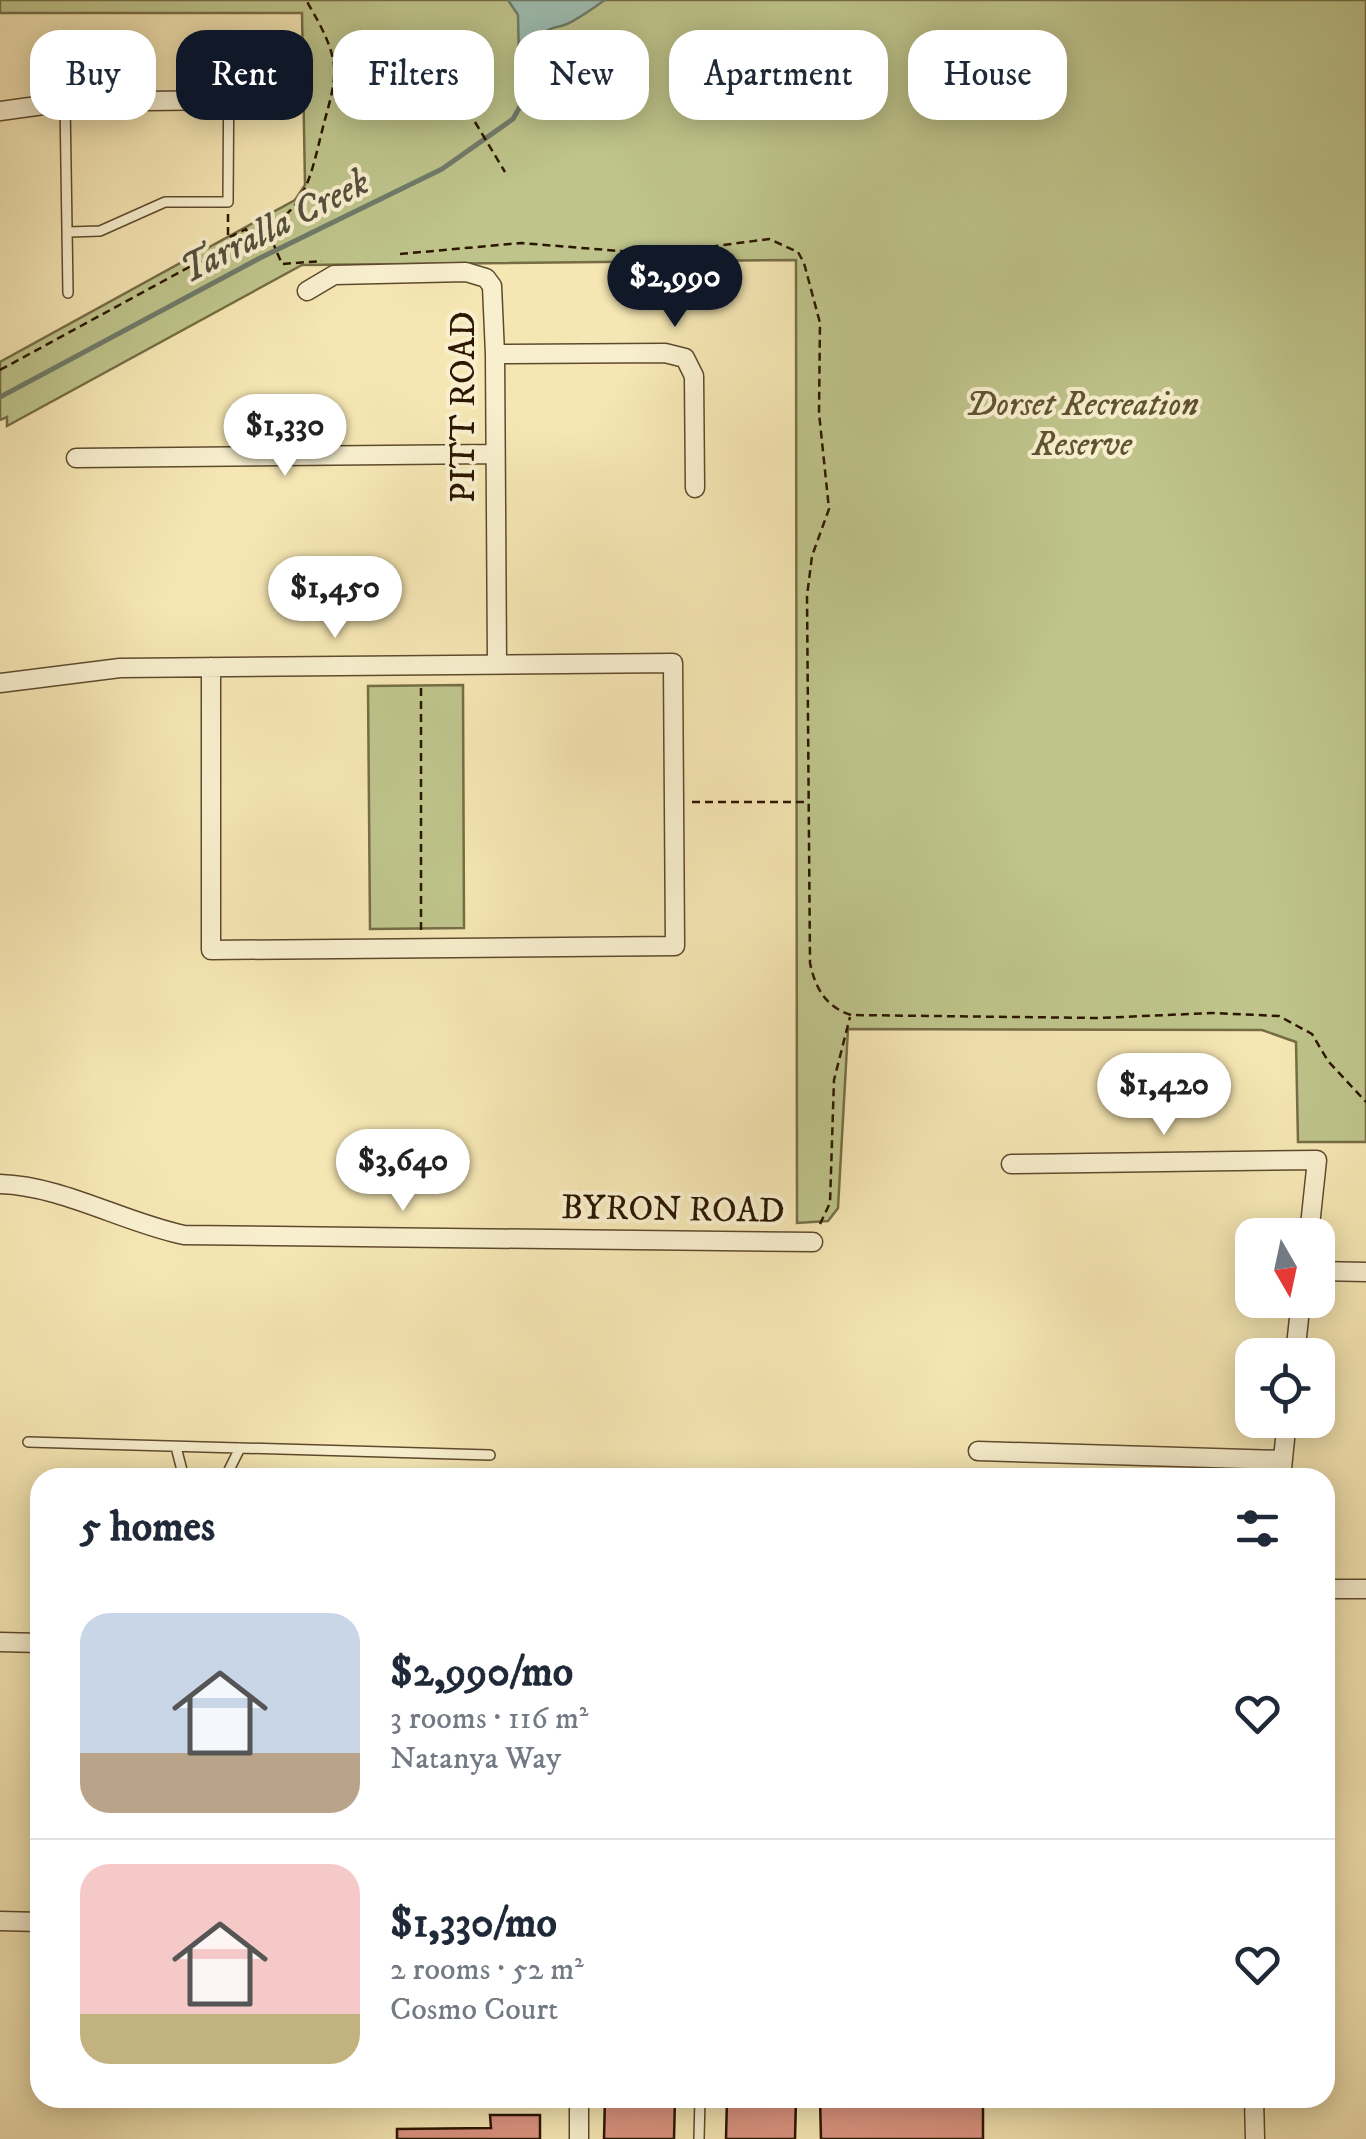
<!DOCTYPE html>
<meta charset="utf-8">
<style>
body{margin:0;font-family:"IM FELL DW Pica",serif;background:#f6f6f7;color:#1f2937;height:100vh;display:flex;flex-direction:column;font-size:38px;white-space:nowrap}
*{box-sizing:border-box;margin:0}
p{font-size:32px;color:#747a83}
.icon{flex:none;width:55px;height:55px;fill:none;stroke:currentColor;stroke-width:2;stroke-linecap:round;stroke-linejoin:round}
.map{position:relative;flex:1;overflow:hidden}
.panel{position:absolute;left:30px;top:1468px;width:1305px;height:640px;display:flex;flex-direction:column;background:#fff;border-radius:30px;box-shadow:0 5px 25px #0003}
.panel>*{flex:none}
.hud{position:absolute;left:30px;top:30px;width:1308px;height:90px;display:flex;gap:20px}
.needle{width:65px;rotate:171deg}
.tools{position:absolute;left:1235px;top:1218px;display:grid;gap:20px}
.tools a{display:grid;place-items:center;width:100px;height:100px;border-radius:20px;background:#fff;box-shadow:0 5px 25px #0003;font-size:50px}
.price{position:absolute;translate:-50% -85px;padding:0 22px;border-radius:35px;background:#fff;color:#222;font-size:32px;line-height:65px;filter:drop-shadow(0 2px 5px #0008)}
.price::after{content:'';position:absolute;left:50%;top:60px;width:30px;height:22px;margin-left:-15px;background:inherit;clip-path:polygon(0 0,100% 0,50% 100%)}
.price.current{background:#111827;color:#fff}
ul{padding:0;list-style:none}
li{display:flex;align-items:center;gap:30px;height:250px;padding:0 50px}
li+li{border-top:2px solid #e0e1e3}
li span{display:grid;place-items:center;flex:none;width:280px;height:200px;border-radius:30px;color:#555}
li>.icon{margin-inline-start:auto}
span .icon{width:120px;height:120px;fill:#fffc;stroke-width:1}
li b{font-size:42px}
h2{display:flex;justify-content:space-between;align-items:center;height:120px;padding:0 50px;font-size:42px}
.pill{padding:0 35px;border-radius:30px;background:#fff;box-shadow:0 5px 25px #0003;font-size:35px;line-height:90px}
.pill.current{background:#111827;color:#fff}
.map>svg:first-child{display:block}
.green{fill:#bec48b;stroke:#766d46;stroke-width:2.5}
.water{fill:#9dbeb1;stroke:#707b6a;stroke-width:2.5}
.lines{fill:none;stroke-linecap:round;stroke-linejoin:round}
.stream{stroke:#707b6a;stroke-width:5}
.building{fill:#da9380;stroke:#2d1600;stroke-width:2.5}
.service-casing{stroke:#5f4a2d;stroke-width:12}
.minor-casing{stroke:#5f4a2d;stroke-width:21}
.path{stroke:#2d1600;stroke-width:2.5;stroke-dasharray:8 5;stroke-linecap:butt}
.service{stroke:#f8efce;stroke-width:9}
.minor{stroke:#f8efce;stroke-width:18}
.labels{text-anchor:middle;stroke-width:8;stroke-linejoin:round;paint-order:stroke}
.park-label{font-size:35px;font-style:italic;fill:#605331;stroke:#f8efce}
.street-label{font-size:35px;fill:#2d1600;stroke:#f8efce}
.water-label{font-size:38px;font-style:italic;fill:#54513e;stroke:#f8efce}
</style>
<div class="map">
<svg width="1366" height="2139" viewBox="0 0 1366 2139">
<rect width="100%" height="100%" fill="#f5e6b3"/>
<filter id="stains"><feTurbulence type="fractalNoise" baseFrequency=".002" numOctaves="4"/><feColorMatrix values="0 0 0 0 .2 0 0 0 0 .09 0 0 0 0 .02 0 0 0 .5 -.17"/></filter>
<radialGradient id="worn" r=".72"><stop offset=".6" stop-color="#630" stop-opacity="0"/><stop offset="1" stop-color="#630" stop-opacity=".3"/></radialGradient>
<path class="green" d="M0,0H1366V1142H1298L1296,1042L1262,1030L848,1029L838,1208L828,1221L797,1223L796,260L302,265L7,426V417L0,420V362L295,200L305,185L302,13H0Z
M463,685L464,928L370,929L368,686Z"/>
<path class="water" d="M508,0H605C593,8 580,18 567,24C554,29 547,26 539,40L543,62L519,61L518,15Z"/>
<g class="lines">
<path class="stream" d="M0,397L260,258L442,169L513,119L527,94L533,62"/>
</g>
<path class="building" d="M605,2098H675L674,2139H604Z
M727,2098H796L795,2139H726Z
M820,2098H983V2139H821Z
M490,2115H540V2139H397V2129L491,2128Z"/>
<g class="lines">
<defs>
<path id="service" d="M65,102L68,293
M69,232L100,231L165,202H228L229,48
M28,1442L490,1455
M176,1447L184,1478
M225,1478L240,1448
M699,2139L700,2098"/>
<path id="minor" d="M0,111L65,102L228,100
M307,291L334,275L466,272L486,278L492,286L495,354L497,662
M495,354L665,353L685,358L694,376L695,488
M76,458L494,454
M0,683L120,668L673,663L675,946L211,950V667
M1011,1164L1317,1160L1309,1235
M0,1184C63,1186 122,1222 184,1235L813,1242
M1318,1271L1366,1272
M1295,1355L1301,1300
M978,1451L1283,1460
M1281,1478L1287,1420
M1325,1589H1366
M0,1642L40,1643
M0,1921L40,1922
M579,2098V2139
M1254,2098L1255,2139"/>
</defs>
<use href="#service" class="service-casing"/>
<use href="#minor" class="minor-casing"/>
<path class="path" d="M475,122L505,172
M228,214V238L246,229L248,235
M267,229L282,264L322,261
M400,254L521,243L656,254L769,239L798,252L804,263L820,323L819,413L829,509L812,556L807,596L810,963C815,988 826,1007 851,1015L1099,1018L1212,1013L1279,1016L1312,1034L1328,1061L1366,1102
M0,370L248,235C306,217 310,178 323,127C328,107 336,85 334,65C331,42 317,19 306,0
M692,802H809
M421,930V683
M820,1224L830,1203L834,1080L850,1017"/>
<use href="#service" class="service"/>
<use href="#minor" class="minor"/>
</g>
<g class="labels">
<g class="park-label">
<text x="1082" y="415">Dorset Recreation<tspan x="1082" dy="40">Reserve</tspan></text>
</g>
<g class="street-label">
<text transform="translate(462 407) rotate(-90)" y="12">PITT ROAD</text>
<text transform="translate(673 1208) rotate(1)" y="12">BYRON ROAD</text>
</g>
<g class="water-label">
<text transform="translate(274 225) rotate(-27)" y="13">Tarralla Creek</text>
</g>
</g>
<rect width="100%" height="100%" filter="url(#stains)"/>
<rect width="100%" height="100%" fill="url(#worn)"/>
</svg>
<div class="tools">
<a><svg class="needle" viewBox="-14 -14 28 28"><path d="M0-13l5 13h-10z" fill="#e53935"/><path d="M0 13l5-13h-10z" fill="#747a83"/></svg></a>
<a><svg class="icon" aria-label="locate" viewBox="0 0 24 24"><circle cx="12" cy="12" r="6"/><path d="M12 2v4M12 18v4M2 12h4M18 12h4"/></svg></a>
</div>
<b class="price current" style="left:675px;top:330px">$2,990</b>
<b class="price" style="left:285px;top:479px">$1,330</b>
<b class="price" style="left:335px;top:641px">$1,450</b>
<b class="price" style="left:1164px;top:1138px">$1,420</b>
<b class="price" style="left:403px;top:1214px">$3,640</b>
<div class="hud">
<a class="pill">Buy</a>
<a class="pill current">Rent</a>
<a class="pill">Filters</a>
<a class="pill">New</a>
<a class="pill">Apartment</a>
<a class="pill">House</a>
</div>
<section class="panel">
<h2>5 homes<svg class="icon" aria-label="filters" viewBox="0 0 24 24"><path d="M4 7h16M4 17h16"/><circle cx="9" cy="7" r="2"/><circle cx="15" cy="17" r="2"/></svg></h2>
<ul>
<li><span style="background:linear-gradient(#c9d6e8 70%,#b9a48a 0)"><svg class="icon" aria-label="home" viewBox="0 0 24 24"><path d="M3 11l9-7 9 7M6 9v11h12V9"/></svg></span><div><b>$2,990/mo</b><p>3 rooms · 116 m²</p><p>Natanya Way</p></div><svg class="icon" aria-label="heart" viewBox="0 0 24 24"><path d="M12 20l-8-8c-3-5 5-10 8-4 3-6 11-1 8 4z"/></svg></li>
<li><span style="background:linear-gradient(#f6c9c9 75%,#c2b280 0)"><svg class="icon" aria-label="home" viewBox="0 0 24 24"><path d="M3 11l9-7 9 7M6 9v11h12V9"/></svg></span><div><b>$1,330/mo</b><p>2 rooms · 52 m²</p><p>Cosmo Court</p></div><svg class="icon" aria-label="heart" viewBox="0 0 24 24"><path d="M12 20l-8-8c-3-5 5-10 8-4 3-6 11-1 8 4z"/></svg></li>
</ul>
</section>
</div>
